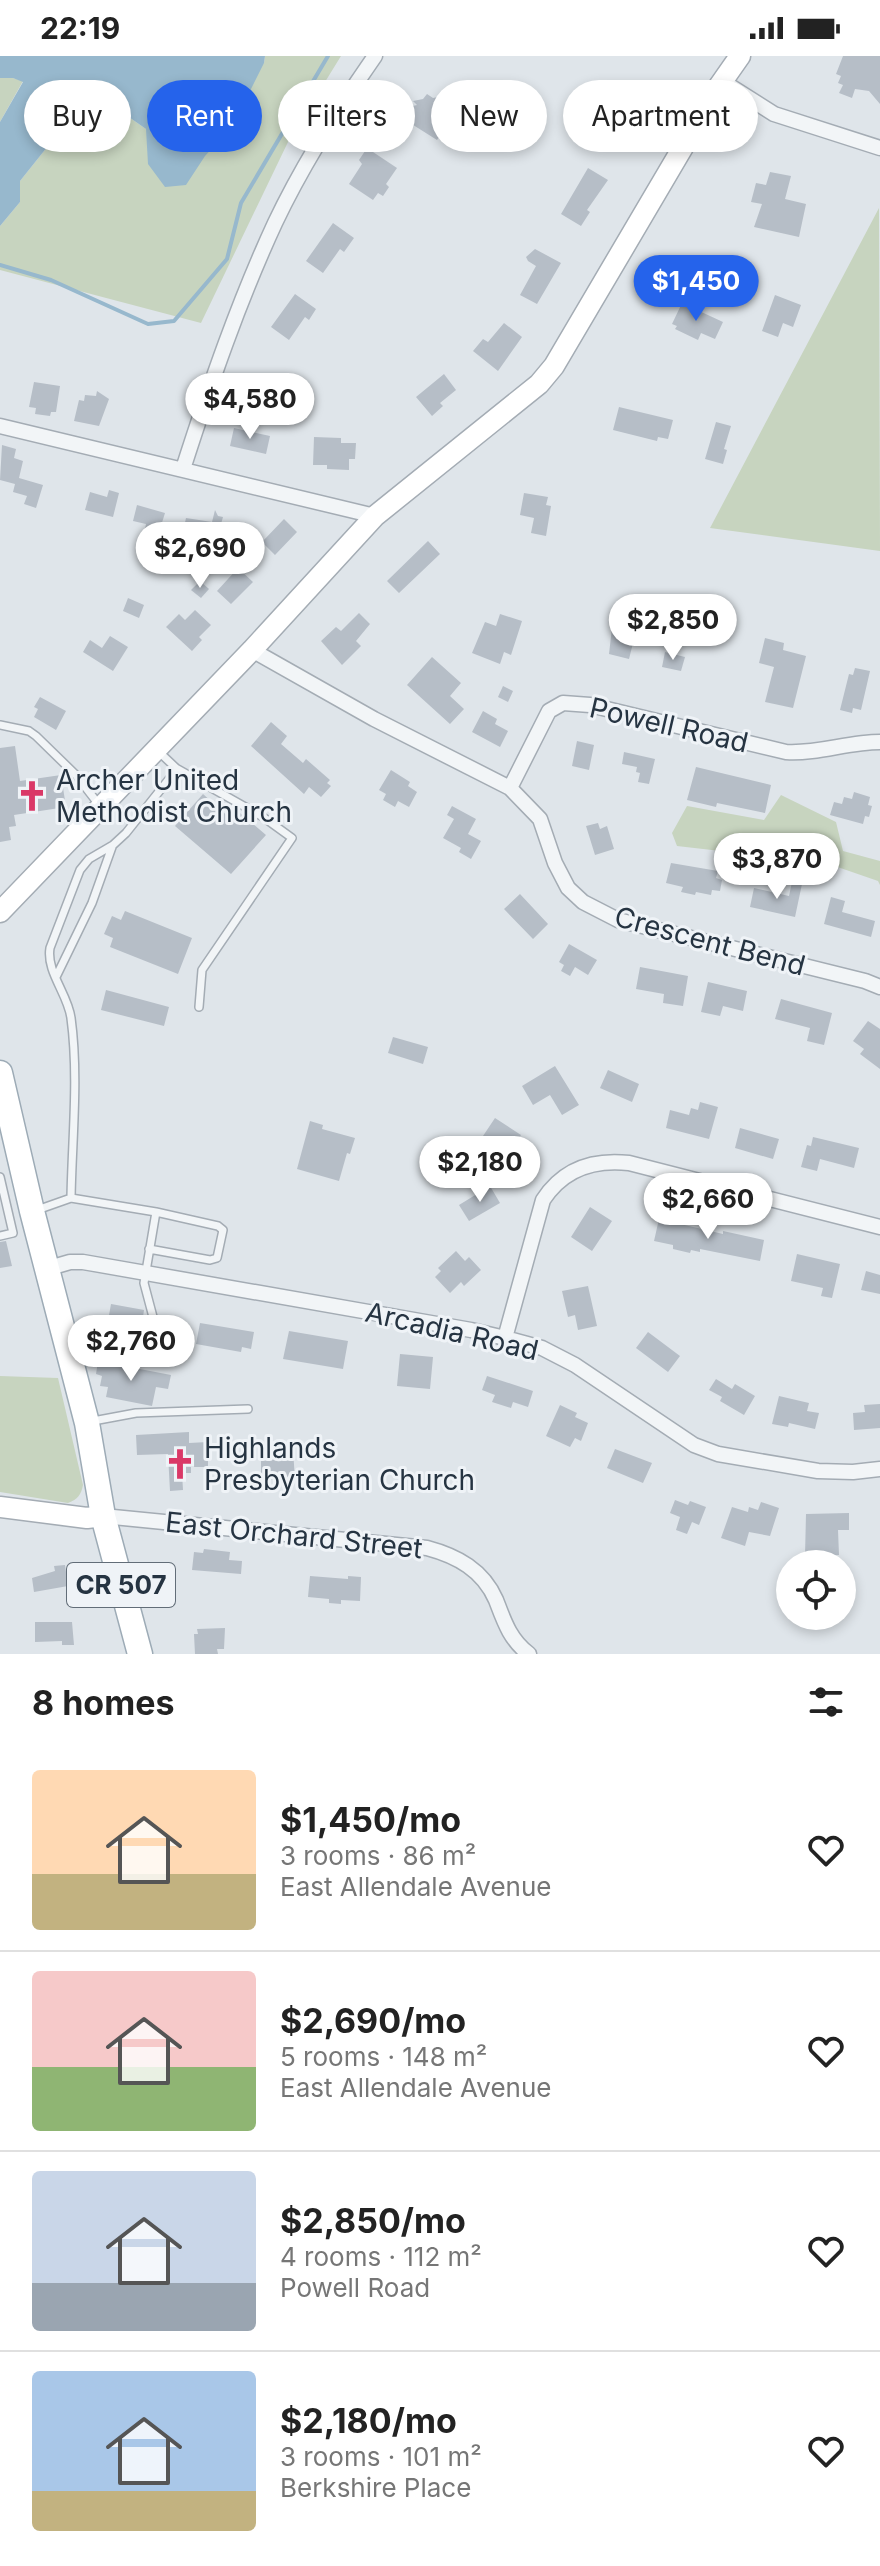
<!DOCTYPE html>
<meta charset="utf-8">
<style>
body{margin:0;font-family:Inter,sans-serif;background:#f2f2f2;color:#222;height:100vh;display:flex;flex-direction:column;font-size:30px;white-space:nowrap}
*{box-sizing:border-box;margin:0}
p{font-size:26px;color:#767676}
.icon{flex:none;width:44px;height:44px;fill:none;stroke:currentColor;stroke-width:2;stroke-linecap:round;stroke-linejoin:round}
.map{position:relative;height:1598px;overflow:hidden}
.side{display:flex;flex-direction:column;background:#fff;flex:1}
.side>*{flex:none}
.hud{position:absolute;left:24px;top:24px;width:832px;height:72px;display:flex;gap:16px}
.controls{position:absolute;left:776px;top:1494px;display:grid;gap:16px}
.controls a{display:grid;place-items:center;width:80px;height:80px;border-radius:50%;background:#fff;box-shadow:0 4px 12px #0003;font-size:40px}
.price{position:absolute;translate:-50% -68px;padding:0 18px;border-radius:28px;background:#fff;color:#222;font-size:26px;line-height:52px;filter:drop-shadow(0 2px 4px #0008)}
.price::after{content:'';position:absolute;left:50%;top:48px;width:24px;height:18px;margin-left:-12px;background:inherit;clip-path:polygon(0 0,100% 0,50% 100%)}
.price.active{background:#2563eb;color:#fff}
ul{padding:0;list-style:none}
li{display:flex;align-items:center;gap:24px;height:200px;padding:0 32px}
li+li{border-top:2px solid #e0e0e0}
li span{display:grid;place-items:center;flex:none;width:224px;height:160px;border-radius:8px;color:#555}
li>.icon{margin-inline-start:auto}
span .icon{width:96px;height:96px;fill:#fffc;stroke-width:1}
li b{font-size:34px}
h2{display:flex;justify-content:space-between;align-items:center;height:96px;padding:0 32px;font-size:34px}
.chip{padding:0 28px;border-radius:36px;background:#fff;box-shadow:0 4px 12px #0003;font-size:28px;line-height:72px}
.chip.active{background:#2563eb;color:#fff}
.status{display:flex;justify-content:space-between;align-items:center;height:56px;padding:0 40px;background:#fff;direction:ltr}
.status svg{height:22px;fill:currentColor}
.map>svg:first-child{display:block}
.green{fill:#c7d4bf}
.water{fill:#97b8cd}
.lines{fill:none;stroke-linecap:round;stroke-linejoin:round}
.stream{stroke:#97b8cd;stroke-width:4}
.building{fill:#b6bec7}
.service-casing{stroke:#a4acb4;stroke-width:10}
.minor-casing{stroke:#a4acb4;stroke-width:17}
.secondary-casing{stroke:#a4acb4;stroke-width:23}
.primary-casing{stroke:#9dabb6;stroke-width:27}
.service{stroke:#f2f5f7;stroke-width:7}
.minor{stroke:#f2f5f7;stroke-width:14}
.secondary{stroke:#fff;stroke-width:20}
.primary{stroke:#fff;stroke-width:24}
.labels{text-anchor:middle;stroke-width:6;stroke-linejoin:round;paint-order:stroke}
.shield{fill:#eff3f7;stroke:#626d78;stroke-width:2}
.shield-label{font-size:26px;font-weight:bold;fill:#263442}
.street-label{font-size:28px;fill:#263442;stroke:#eff3f7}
.poi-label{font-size:28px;fill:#263442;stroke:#eff3f7;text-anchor:start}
</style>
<div class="status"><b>22:19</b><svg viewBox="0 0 49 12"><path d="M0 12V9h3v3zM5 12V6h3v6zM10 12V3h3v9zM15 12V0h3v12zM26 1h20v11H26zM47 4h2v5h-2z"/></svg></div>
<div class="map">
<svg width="880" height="1598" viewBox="0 0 880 1598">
<rect width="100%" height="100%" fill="#dfe5ea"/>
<path class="green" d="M265,0H341L288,86L201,267L0,214V170L20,146V125L68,65L92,48L126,59L146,73L264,7Z
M0,22H13L23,25L0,66Z
M879,152L880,495L710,472Z
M781,739L836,766L843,795L880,805V829L878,825L826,807L677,790L672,777L687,750L764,764Z
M0,1320L58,1322L83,1429C81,1439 78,1443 68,1447L0,1436Z"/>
<path class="water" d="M0,0H265L264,7L232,71L205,100L186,129L165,131L148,108L146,73L126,59L92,48L68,65L20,125V146L0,170V66L23,26L13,22H0Z"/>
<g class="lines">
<path class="stream" d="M0,209L51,224L148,268L174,265L227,203L241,147L328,0"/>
</g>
<path class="building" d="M843,0H880V48L869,35L855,33L852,42L839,37L843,29L838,27L841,20L836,18Z
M427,38L433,42L449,39L442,49L455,58L437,84L391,55L417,49L413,45L423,43Z
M625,46L645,55L647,61L658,67L645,91L630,83L624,73L613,67Z
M367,92L397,112L386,128L389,131L383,140L378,137L373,144L349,128L362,108L359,104Z
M588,112L608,124L587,154L590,156L581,170L561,158Z
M770,116L791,120L785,143L806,148L799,181L754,171L762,148L751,146L756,127L766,129Z
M333,167L354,182L344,196L340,193L323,217L306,205Z
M535,193L561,207L537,248L520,239L536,210L528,205L526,201Z
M295,238L316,253L309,264L305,261L289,284L271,271Z
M775,239L801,249L793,271L783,267L778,281L762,275Z
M682,247L723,266L715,283L701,277L698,284L675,273L677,270L672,268Z
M504,267L522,281L498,315L473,295L483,283L488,286Z
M444,318L456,334L440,347L443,350L432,360L416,341Z
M34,326L60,330L56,356H51L50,360L35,358L36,352L29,351Z
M97,335L109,343L99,370L74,365L79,344L84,345L85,339L96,340Z
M619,351L673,364L668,383L658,381L657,385L613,374Z
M716,366L731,370L724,393L727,394L723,408L705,403Z
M234,372L270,380L266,398L230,390Z
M314,381L341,382V387H356L355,403H349V414L327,413V409H313Z
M2,389L16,393L14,402L23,405L19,422L43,429L36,452L24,448L27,440L13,436L15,428L0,424Z
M109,434L119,437L113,461L85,454L90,436L107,441Z
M524,437L548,441L546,449L551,450L546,480L531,477L534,462L520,459Z
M137,449L165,457L160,473L157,472L154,481L144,478L146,468L133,465Z
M215,454L218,460L223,461L221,468L224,474L222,484L216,486L215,492L202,490L203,485L182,480L186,462L212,466Z
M284,463L297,476L275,499L262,486Z
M428,485L440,498L399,537L387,525Z
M238,512L253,526L231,548L217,535Z
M200,525L209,533L201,542L191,534Z
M128,542L144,549L139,562L123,555Z
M195,554L211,569L199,581L202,584L192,595L166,571L179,558L185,564Z
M359,557L370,568L356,585L361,590L342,609L321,585L336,571L341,575Z
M500,558L522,565L511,599L504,596L500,608L472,597L485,566L496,570Z
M619,564L631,566L630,570L637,571L629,603L609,598L612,572L617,573Z
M110,580L128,591L113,615L83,596L90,584L102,592Z
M765,582L784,587L783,594L806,600L793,652L765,646L774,611L759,607Z
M665,596L685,601L681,615L662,611Z
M432,601L461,627L450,640L464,653L450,668L407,629Z
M855,612L870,615L861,654L853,652L852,657L840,654L849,618L853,619Z
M503,630L513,635L508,646L498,641Z
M40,641L66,655L56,674L34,661L38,653L34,651Z
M483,655L497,663L495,668L508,675L500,691L472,676Z
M271,666L287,680L281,688L303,707L306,703L330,724L327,727L331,730L321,741L309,731L304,738L251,690Z
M577,685L594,689L589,714L572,710Z
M15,690L20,725L61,719L66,751L14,759L16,770L9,771L11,784L0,786V692Z
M624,696L655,703L649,728L638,726L640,717L636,716L637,711L622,708Z
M696,711L771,729L765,757L717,747L716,751L687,744Z
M391,714L410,726L408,730L417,736L409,751L398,745L395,751L383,744L386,738L379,734Z
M854,736L870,741L868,749L872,750L869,761L865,760L863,768L830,759L834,746L842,748L844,741L852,743Z
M203,738L233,765L240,757L266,779L231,818L175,770Z
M452,750L476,763L468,778L481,785L471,803L459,796L461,792L443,782L454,763L447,759Z
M598,767L600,773L607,770L614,793L595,799L586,770Z
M671,807L718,815L716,822L722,824L720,835L712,834L711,839L696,836L695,839L681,836L683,831L666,827Z
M792,826L802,828L795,861L750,851L754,832L789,840Z
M520,838L548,868L533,883L504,853Z
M831,841L845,845L842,856L875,865L871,881L824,868Z
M125,855L192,882L178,918L110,891L113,882L104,878L112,860L121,864Z
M569,888L597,904L588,919L575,911L570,920L561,915L564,909L559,906Z
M640,911L688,920L683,950L663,947L664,938L636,933Z
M708,926L747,935L743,955L723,950L720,960L701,956Z
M106,934L169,951L164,970L101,954Z
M781,943L832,957L824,989L807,985L810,972L775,963Z
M868,965L880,973V1013L860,998L864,993L853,985Z
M393,981L428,991L423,1008L388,997Z
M555,1010L579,1049L562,1059L550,1039L533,1049L522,1030Z
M608,1014L639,1028L632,1046L600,1032Z
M700,1046L718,1051L709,1083L666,1072L670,1054L689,1059L691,1052L698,1054Z
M495,1062L521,1079L499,1113L482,1102L487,1095L477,1089Z
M310,1065L323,1069L322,1073L355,1082L350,1098L347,1097L339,1125L297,1113Z
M740,1072L779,1083L773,1103L735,1092Z
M813,1081L859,1092L854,1112L820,1103L817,1115L801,1111L807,1089L811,1090Z
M490,1130L500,1147L469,1165L459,1149Z
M590,1151L612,1165L592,1195L571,1181Z
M659,1163L723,1178V1175L764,1184L760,1205L700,1193V1196L691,1194L690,1197L673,1193V1189L654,1185Z
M6,1185L12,1210L0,1212V1186Z
M456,1195L465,1205L469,1201L481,1214L464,1230L461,1226L450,1237L435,1221L441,1215L438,1212Z
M797,1198L840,1208L832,1242L821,1240L823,1232L791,1225Z
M866,1215L880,1219V1238L861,1234Z
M588,1230L597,1270L578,1274L575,1259L568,1261L562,1235Z
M111,1248L144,1254L140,1282L106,1276Z
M200,1267L254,1276L251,1293L242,1291L241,1296L196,1288Z
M289,1275L348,1285L343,1313L283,1303Z
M648,1276L680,1300L668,1316L636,1292Z
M400,1298L433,1301L430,1333L397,1330Z
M98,1305L171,1319L168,1333L156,1331L152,1350L106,1341L108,1331L100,1330L102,1320L96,1318Z
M487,1320L533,1335L528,1351L513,1346L511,1352L492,1346L495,1339L482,1334Z
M716,1323L732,1333L735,1328L755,1340L744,1359L720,1345L722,1341L709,1334Z
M779,1340L809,1347L807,1355L819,1357L815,1373L789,1367L788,1371L772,1368Z
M880,1348V1372L854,1374L853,1357L865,1356L864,1349Z
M560,1349L577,1357L575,1361L588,1367L581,1385L575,1382L570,1391L546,1380Z
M189,1376V1387L208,1386V1411H191V1417H182L183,1434L170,1435L168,1398L137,1399L136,1379Z
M261,1393H293L295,1424H261Z
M615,1393L652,1407L643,1427L607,1412Z
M675,1444L688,1449L690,1445L706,1451L699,1469L692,1466L687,1478L676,1474L680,1461L670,1457Z
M761,1446L779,1452L770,1480L749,1476L745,1490L721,1482L732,1451L748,1456L749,1451L758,1454Z
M849,1457V1474H838L839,1499L805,1500L806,1458Z
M204,1493L230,1496L229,1504L242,1505L241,1518L192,1514L194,1496L203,1497Z
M65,1509L68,1530L34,1536L32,1522L55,1515L54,1510Z
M310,1520L348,1523V1520L361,1521L360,1545L341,1544V1548L329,1547V1543L308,1541Z
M35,1566H72L74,1589H62V1585L35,1586Z
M225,1572L224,1593H217L218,1598H195L194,1578H198L197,1573Z"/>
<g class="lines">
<defs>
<path id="service" d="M0,669L29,675L36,680L76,719L100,750
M176,712L263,761L292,782L202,914L199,951
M56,921L92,847L112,791
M0,1121L13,1177L0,1180
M71,1142L156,1156L218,1170L223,1174L217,1202L210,1204L149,1193
M37,1154L71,1142C72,1083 79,1021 71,962C68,938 46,916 50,892L80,814L89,803L113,789L126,777L173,718L176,712L158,695
M147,1293L153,1261L144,1227L156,1156
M93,1365L136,1357L248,1353"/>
<path id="minor" d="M722,25L774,58L880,92
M0,370L375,460
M183,413C210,329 238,247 275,167C303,108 338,53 375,0
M252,594L374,663L510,732L540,763L555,807L568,832L583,846L618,864L865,925L880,931
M510,732L549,655L563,647L590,649L786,696C818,698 848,686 880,686
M46,1213L70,1206H83L471,1274L505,1282L542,1292L575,1309L694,1389L718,1398L818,1415L853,1416L880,1413
M505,1282L543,1144C563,1113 593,1103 629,1107L880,1171
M103,1460L427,1492C457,1500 483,1514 496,1544C504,1565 510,1584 529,1598"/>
<path id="secondary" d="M0,856L252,594L375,460L539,328L554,310L719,30L740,0
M0,1451L87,1462L103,1460"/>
<path id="primary" d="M0,1017L32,1155L87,1367L103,1460L140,1598"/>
</defs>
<use href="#service" class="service-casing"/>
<use href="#minor" class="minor-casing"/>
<use href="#secondary" class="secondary-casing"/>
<use href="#primary" class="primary-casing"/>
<use href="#service" class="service"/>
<use href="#minor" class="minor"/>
<use href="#secondary" class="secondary"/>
<use href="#primary" class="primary"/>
</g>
<defs>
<symbol id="church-bare" viewBox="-9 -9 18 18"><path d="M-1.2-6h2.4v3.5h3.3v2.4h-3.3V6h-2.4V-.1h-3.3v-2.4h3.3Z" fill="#da3867" stroke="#eff3f7" stroke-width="2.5" paint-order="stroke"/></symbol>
</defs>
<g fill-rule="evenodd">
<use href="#church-bare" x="10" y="718" width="44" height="44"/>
<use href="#church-bare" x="158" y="1386" width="44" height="44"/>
</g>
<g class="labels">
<rect class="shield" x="67" y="1507" width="108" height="44" rx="6"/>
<g class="shield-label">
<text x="121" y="1538">CR 507</text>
</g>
<g class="street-label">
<text transform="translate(669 669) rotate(13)" y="10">Powell Road</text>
<text transform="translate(710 885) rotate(15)" y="10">Crescent Bend</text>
<text transform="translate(452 1275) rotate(13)" y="10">Arcadia Road</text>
<text transform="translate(294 1479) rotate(6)" y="10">East Orchard Street</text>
</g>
<g class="poi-label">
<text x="56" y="734">Archer United<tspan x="56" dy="32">Methodist Church</tspan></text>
<text x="204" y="1402">Highlands<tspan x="204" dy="32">Presbyterian Church</tspan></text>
</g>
</g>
</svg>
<div class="controls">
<a><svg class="icon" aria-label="locate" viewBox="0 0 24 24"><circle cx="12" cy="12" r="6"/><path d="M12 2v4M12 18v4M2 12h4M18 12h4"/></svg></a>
</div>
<b class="price active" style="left:696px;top:267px">$1,450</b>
<b class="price" style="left:250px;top:385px">$4,580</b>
<b class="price" style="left:200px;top:534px">$2,690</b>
<b class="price" style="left:673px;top:606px">$2,850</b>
<b class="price" style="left:777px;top:845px">$3,870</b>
<b class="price" style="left:480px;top:1148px">$2,180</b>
<b class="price" style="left:708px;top:1185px">$2,660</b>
<b class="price" style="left:131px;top:1327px">$2,760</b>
<div class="hud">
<a class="chip">Buy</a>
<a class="chip active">Rent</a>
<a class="chip">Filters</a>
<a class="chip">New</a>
<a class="chip">Apartment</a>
</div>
</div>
<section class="side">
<h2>8 homes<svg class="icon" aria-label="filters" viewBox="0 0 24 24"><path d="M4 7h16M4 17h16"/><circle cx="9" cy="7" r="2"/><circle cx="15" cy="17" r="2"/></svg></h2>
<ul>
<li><span style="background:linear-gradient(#ffd9b3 65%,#c2b280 0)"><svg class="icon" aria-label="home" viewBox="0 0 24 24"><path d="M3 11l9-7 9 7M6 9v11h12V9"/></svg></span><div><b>$1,450/mo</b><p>3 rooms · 86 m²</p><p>East Allendale Avenue</p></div><svg class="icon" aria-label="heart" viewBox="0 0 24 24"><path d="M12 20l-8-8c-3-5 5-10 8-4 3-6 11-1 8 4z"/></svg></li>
<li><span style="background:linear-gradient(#f6c9c9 60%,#8fb573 0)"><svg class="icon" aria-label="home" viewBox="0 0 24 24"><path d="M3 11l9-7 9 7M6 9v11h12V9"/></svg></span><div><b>$2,690/mo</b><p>5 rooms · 148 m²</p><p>East Allendale Avenue</p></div><svg class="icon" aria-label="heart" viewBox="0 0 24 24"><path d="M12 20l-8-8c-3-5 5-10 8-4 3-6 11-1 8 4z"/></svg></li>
<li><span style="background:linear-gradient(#c9d6e8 70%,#9aa5b1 0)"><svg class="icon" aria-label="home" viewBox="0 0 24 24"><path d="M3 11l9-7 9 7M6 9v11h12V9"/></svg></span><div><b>$2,850/mo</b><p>4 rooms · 112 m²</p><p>Powell Road</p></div><svg class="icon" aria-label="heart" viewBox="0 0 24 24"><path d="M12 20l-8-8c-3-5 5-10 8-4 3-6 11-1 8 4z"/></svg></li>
<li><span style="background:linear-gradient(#a9c7e8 75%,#c2b280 0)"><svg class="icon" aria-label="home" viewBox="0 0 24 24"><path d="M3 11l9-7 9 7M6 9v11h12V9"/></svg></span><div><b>$2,180/mo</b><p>3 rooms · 101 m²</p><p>Berkshire Place</p></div><svg class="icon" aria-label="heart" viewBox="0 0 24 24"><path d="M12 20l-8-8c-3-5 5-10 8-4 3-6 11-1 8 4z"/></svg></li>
</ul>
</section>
